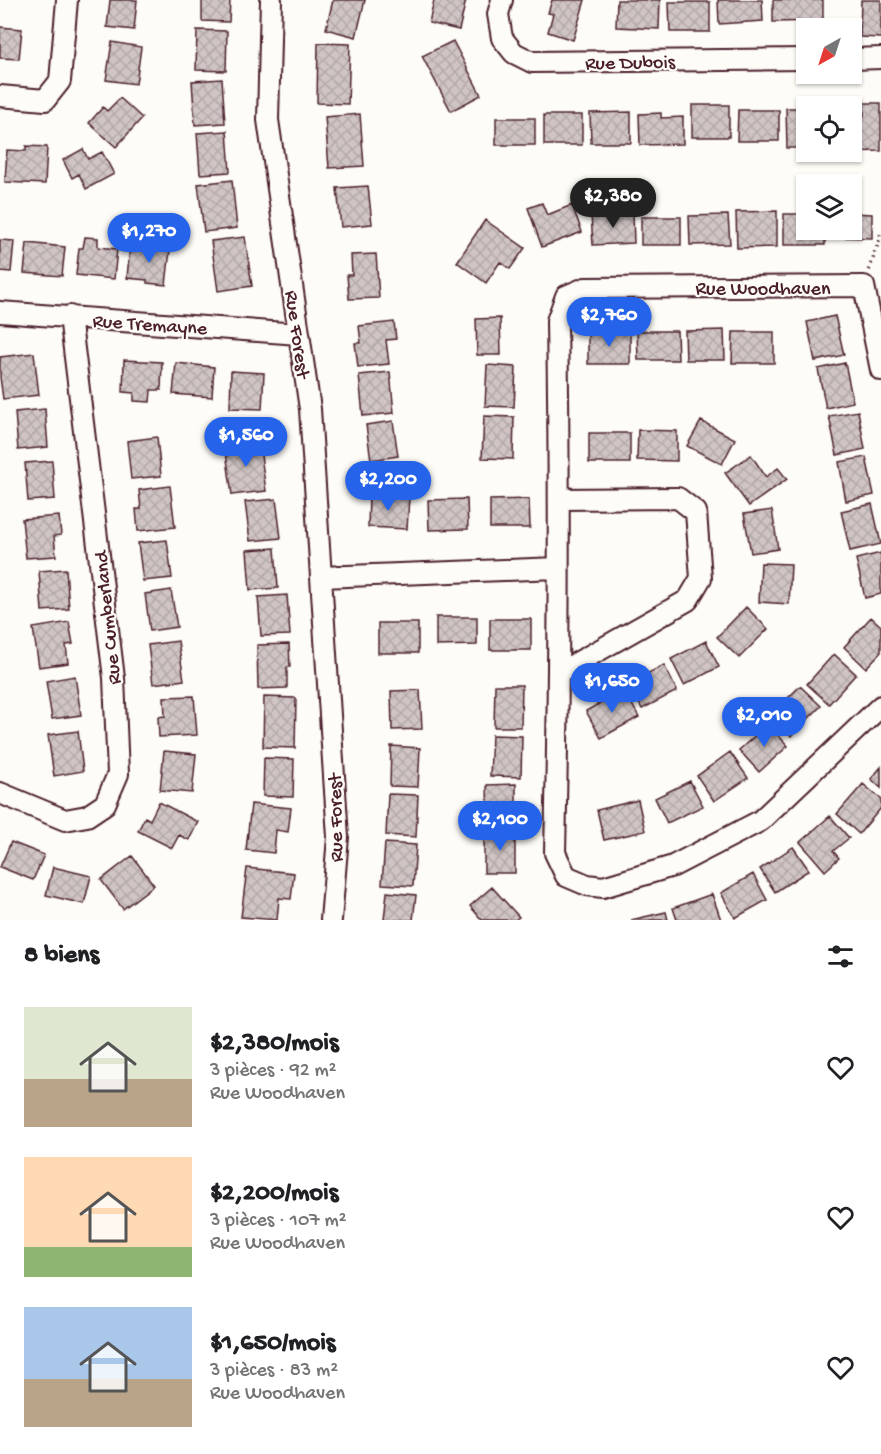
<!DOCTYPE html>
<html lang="fr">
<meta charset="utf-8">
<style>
body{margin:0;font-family:"Gochi Hand",sans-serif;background:#f6f6f6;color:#202124;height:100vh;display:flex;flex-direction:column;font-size:22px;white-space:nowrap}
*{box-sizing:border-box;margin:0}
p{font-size:20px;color:#757577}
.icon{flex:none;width:33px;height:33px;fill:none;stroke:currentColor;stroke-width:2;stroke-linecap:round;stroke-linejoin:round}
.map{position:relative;height:920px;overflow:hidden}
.drawer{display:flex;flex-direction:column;background:#fff;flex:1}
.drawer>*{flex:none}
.needle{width:39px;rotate:219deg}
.controls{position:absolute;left:796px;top:18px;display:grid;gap:12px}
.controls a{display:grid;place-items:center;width:66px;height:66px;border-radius:0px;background:#fff;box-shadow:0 2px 4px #0004;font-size:30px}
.price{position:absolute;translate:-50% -51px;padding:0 14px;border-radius:21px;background:#2563eb;color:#fff;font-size:20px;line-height:39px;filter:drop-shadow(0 2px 3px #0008)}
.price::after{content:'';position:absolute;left:50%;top:36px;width:18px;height:14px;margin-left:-9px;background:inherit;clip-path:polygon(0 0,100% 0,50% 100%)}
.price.selected{background:#222;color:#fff}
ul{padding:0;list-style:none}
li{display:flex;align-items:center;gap:18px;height:150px;padding:0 24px}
li span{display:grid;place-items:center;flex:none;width:168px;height:120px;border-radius:0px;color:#555}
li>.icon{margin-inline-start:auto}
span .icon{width:72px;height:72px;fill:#fffc;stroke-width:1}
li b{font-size:26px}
h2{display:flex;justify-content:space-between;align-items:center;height:72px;padding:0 24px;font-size:26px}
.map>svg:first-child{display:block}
.building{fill:url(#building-cross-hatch);stroke:#4a1f2b;stroke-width:1.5}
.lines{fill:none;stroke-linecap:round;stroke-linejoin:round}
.street-casing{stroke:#4a1f2b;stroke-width:24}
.path{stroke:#4a1f2b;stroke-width:4;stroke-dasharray:1.5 4.5;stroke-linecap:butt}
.street{stroke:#fdfcf7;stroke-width:20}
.labels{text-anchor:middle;stroke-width:4.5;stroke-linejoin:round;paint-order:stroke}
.street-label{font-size:20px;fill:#4a1f2b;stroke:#fdfcf7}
</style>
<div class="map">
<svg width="881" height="920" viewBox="0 0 881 920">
<defs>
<pattern id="building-cross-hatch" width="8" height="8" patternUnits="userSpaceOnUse" patternTransform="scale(1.5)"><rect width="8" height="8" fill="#d0c5c4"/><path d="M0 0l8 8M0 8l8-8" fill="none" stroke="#b4a9a9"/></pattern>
</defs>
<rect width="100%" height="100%" fill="#fdfcf7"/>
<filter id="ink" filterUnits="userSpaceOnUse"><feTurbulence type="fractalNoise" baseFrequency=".0167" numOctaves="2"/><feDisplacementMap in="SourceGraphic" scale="12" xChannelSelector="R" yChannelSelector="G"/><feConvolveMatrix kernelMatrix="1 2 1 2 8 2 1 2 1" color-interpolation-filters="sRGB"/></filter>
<g filter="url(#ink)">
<path class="building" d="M110,0H137L134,30L107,27Z
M202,0H230L229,22L202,21Z
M333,0H365L356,37L326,29Z
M434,0H466L459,30L429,23Z
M552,0H585L573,40L548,32L553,14L548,13Z
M617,0H660L659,29L616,27Z
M718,0H762L763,21L719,24Z
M773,0H823V21L773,22Z
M861,0H881V38L860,37Z
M669,2H710V32H670Z
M0,27L22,29L19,59L0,58Z
M197,30L227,31L226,71L196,70Z
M453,41L481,95L451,111L422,56Z
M112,42L141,47L136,84L106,80Z
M318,43L350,44L348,104L317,103Z
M222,79L225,123L195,125L192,81Z
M120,98L142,118L116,147L89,123L103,107L107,111Z
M864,103H881V151L841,152H852V116H864Z
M692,105H729V137H692Z
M786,108H807V148H787Z
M738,110H779V141H737Z
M631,112V143H591L590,113Z
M661,113V118L683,117V144L640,145L639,114Z
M360,114L364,166L329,168L325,117Z
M544,115H582V145H544Z
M496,118H535V145H496Z
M227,131L230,172L200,174L197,133Z
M26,146L47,147L45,184L5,182L7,150L26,151Z
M83,149L88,159L102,152L114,174L86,189L79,174L72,178L63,160Z
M232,180L237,228L204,232L198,184Z
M368,186L372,224L341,227L337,188Z
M542,203L547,215L572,205L582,232L542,247L528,208Z
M777,211V247L737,248L736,212Z
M633,212L634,243L593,245L591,215Z
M852,213L872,214V238L834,237V230H852Z
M784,214H807V230H825V245H784Z
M728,215L730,244L690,245L689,216Z
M641,217H681V245H641Z
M485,220L525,248L510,269L500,262L486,283L457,262Z
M85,237L98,238V247L117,249L114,279L76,275L79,248H83Z
M245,237L252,286L218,291L211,241Z
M0,240L14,241L11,272L0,271Z
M27,243L65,247L62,276L24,273Z
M130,245L170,250L166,285L147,283V280L127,278Z
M376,254L379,298L349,299L347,275H352L351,255Z
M835,316L844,355L815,361L807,322Z
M500,318L501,355H477L476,319Z
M394,322L396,339L386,340L389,364L358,367L355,343H361L359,326Z
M724,330L725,360H686L685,331Z
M637,331H677L678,360H638Z
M733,332H774V363H732Z
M588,333H630V364H588Z
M34,353L39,395L3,399L0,377V357Z
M124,360L162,362L161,390H151L150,402L134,401V393L123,392Z
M176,363L214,367L212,397L173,394Z
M845,363L853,402L826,408L818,369Z
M487,365L516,367L514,407L485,406Z
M231,371L264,373L262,409L230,408Z
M390,372L394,413L363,416L359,375Z
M45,409L48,447L18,450L15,412Z
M858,411L865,449L837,455L829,416Z
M484,416L514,417L513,459L482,458Z
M393,421L398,456L371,460L366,425Z
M701,421L735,439L722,464L687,446Z
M638,430L677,431V461L637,460Z
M589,433H630V463H589Z
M157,437L161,476L131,479L127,441Z
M259,441L266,491L232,495L225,445Z
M751,455L766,477L778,468L787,479L749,506L725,473Z
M866,457L874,495L846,501L839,462Z
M52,461L55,499L28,501L25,463Z
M170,486L175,527L138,531L136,509H141L139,490Z
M369,496L409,498L407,529L368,527Z
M276,499L281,538L250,541L245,502Z
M467,499L468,529L429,530L428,500Z
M529,499L530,528H490V500Z
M872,504L881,544L850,551L841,511Z
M772,510L778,549L751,553L744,514Z
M59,516L61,535L54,536L56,556L26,558L22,519Z
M167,540L172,578L143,581L138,543Z
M275,548L278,588L250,590L247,550Z
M881,553V594L865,598L856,559Z
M761,563L791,564L789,604L759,602Z
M66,569L69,609L42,611L39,571Z
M171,590L177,627L150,631L145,594Z
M287,595L290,635L261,636L258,597Z
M746,607L768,629L739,658L717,637Z
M436,617H477V645L436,646Z
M871,617L881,626V652L866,668L844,647Z
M490,619H531V650H490Z
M69,622L73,644L66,645L68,663L39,667L33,628Z
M378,623H418V653H378Z
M178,641L184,680L153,684L148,645Z
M706,641L719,667L684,685L671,659Z
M289,644L290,667H287V688L258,689L257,645Z
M834,654L856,674L829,704L807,684Z
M664,665L677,691L642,709L629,683Z
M75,676L81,715L52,719L46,681Z
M495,685H522L521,727H494Z
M800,686L821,706L791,736L771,715Z
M420,690L422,729L392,730L391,691Z
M624,690L639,717L601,738L586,711Z
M194,696L197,735L159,737L158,717L165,716L164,697Z
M264,697L296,698L295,748L263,747Z
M768,724L788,746L759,772L739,750Z
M78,731L83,771L54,776L48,735Z
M492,735L522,736L521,777L490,776Z
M391,746L420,748L418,787L390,786Z
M164,751L196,754L192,793L160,790Z
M730,752L748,778L714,801L697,776Z
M264,758L294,759L293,797L263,796Z
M881,767V788L871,779Z
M690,781L703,806L667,823L655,798Z
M516,784V824H488L487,785Z
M863,784L881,799V808L859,834L837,814Z
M388,794L418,795L416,837L386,835Z
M638,800L645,831L604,840L597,810Z
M159,802L198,822L189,840L179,835L172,848L138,831L145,817L150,820Z
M251,804L291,808L288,832L276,830L274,853L246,850Z
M830,816L849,838L833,851L839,858L825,871L800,842Z
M515,831V873H484V832Z
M11,842L44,855L33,880L0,867Z
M385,843L416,845L413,886L382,884Z
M793,847L809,870L775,892L760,869Z
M132,856L154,885L123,909L101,880Z
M53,867L91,876L84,904L46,895Z
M247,868L294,873L291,899L279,898L277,920L241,917Z
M753,874L767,900L735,918L721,893Z
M492,887L519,917L515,920H482L470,906Z
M387,892L416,895L413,920H384Z
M712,894L721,920H677L673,908Z
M666,912L668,920H631Z"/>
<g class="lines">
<defs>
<path id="street" d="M271,0L268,120L310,409L338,837L331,920
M502,0L498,14L502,38L514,53L532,62L807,59
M852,59L881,58
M0,96L45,100L60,81L67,0
M0,312L299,334
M881,370L864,286L585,288L566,296L557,321C560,498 559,676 555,853L566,876L587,885L603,887L673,866L760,821L881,706
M321,577L558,568
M559,673L688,600L701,578L696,512L678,498L560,499
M0,793L65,820L87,816L105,804L118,774L114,678L70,316"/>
</defs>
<use href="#street" class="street-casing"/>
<path class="path" d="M869,270L881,234"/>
<use href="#street" class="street"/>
</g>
</g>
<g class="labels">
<g class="street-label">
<text transform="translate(630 61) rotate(-1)" y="7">Rue Dubois</text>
<text x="763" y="294">Rue Woodhaven</text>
<text transform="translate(150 323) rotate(4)" y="7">Rue Tremayne</text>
<text transform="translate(299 334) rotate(82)" y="7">Rue Forest</text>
<text transform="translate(106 618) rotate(-96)" y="7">Rue Cumberland</text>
<text transform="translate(334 818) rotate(-91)" y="7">Rue Forest</text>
</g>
</g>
</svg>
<div class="controls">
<a><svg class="needle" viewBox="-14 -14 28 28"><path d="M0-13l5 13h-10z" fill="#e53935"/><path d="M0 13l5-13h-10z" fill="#757577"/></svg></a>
<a><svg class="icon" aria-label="locate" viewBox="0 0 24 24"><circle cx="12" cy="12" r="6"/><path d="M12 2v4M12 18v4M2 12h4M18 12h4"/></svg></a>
<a><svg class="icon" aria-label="layers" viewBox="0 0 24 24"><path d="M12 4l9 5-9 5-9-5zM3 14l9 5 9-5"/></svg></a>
</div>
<b class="price selected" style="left:613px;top:229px">$2,380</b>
<b class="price" style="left:149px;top:264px">$1,270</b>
<b class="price" style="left:609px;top:348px">$2,760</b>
<b class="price" style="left:246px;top:468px">$1,560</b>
<b class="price" style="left:388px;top:512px">$2,200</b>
<b class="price" style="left:612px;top:714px">$1,650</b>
<b class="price" style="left:764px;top:748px">$2,010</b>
<b class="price" style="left:500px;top:852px">$2,100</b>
</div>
<section class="drawer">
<h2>8 biens<svg class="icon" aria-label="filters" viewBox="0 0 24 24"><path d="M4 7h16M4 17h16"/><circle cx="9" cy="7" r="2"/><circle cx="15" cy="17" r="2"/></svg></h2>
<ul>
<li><span style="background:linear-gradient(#dfe7d0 60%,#b9a48a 0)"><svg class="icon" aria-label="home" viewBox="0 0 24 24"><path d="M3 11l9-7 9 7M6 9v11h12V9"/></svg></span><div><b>$2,380/mois</b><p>3 pièces · 92 m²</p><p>Rue Woodhaven</p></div><svg class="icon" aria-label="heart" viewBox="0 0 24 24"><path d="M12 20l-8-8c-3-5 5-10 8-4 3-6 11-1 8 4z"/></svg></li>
<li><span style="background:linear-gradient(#ffd9b3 75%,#8fb573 0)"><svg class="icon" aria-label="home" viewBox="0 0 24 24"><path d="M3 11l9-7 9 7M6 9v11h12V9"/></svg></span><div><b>$2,200/mois</b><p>3 pièces · 107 m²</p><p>Rue Woodhaven</p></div><svg class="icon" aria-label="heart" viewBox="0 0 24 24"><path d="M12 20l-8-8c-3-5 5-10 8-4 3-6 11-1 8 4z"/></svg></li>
<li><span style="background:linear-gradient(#a9c7e8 60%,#b9a48a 0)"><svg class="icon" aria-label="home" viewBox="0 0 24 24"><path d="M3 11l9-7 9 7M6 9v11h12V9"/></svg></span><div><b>$1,650/mois</b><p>3 pièces · 83 m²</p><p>Rue Woodhaven</p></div><svg class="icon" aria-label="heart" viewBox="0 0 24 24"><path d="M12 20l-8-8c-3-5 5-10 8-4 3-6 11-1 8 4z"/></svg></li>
</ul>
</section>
